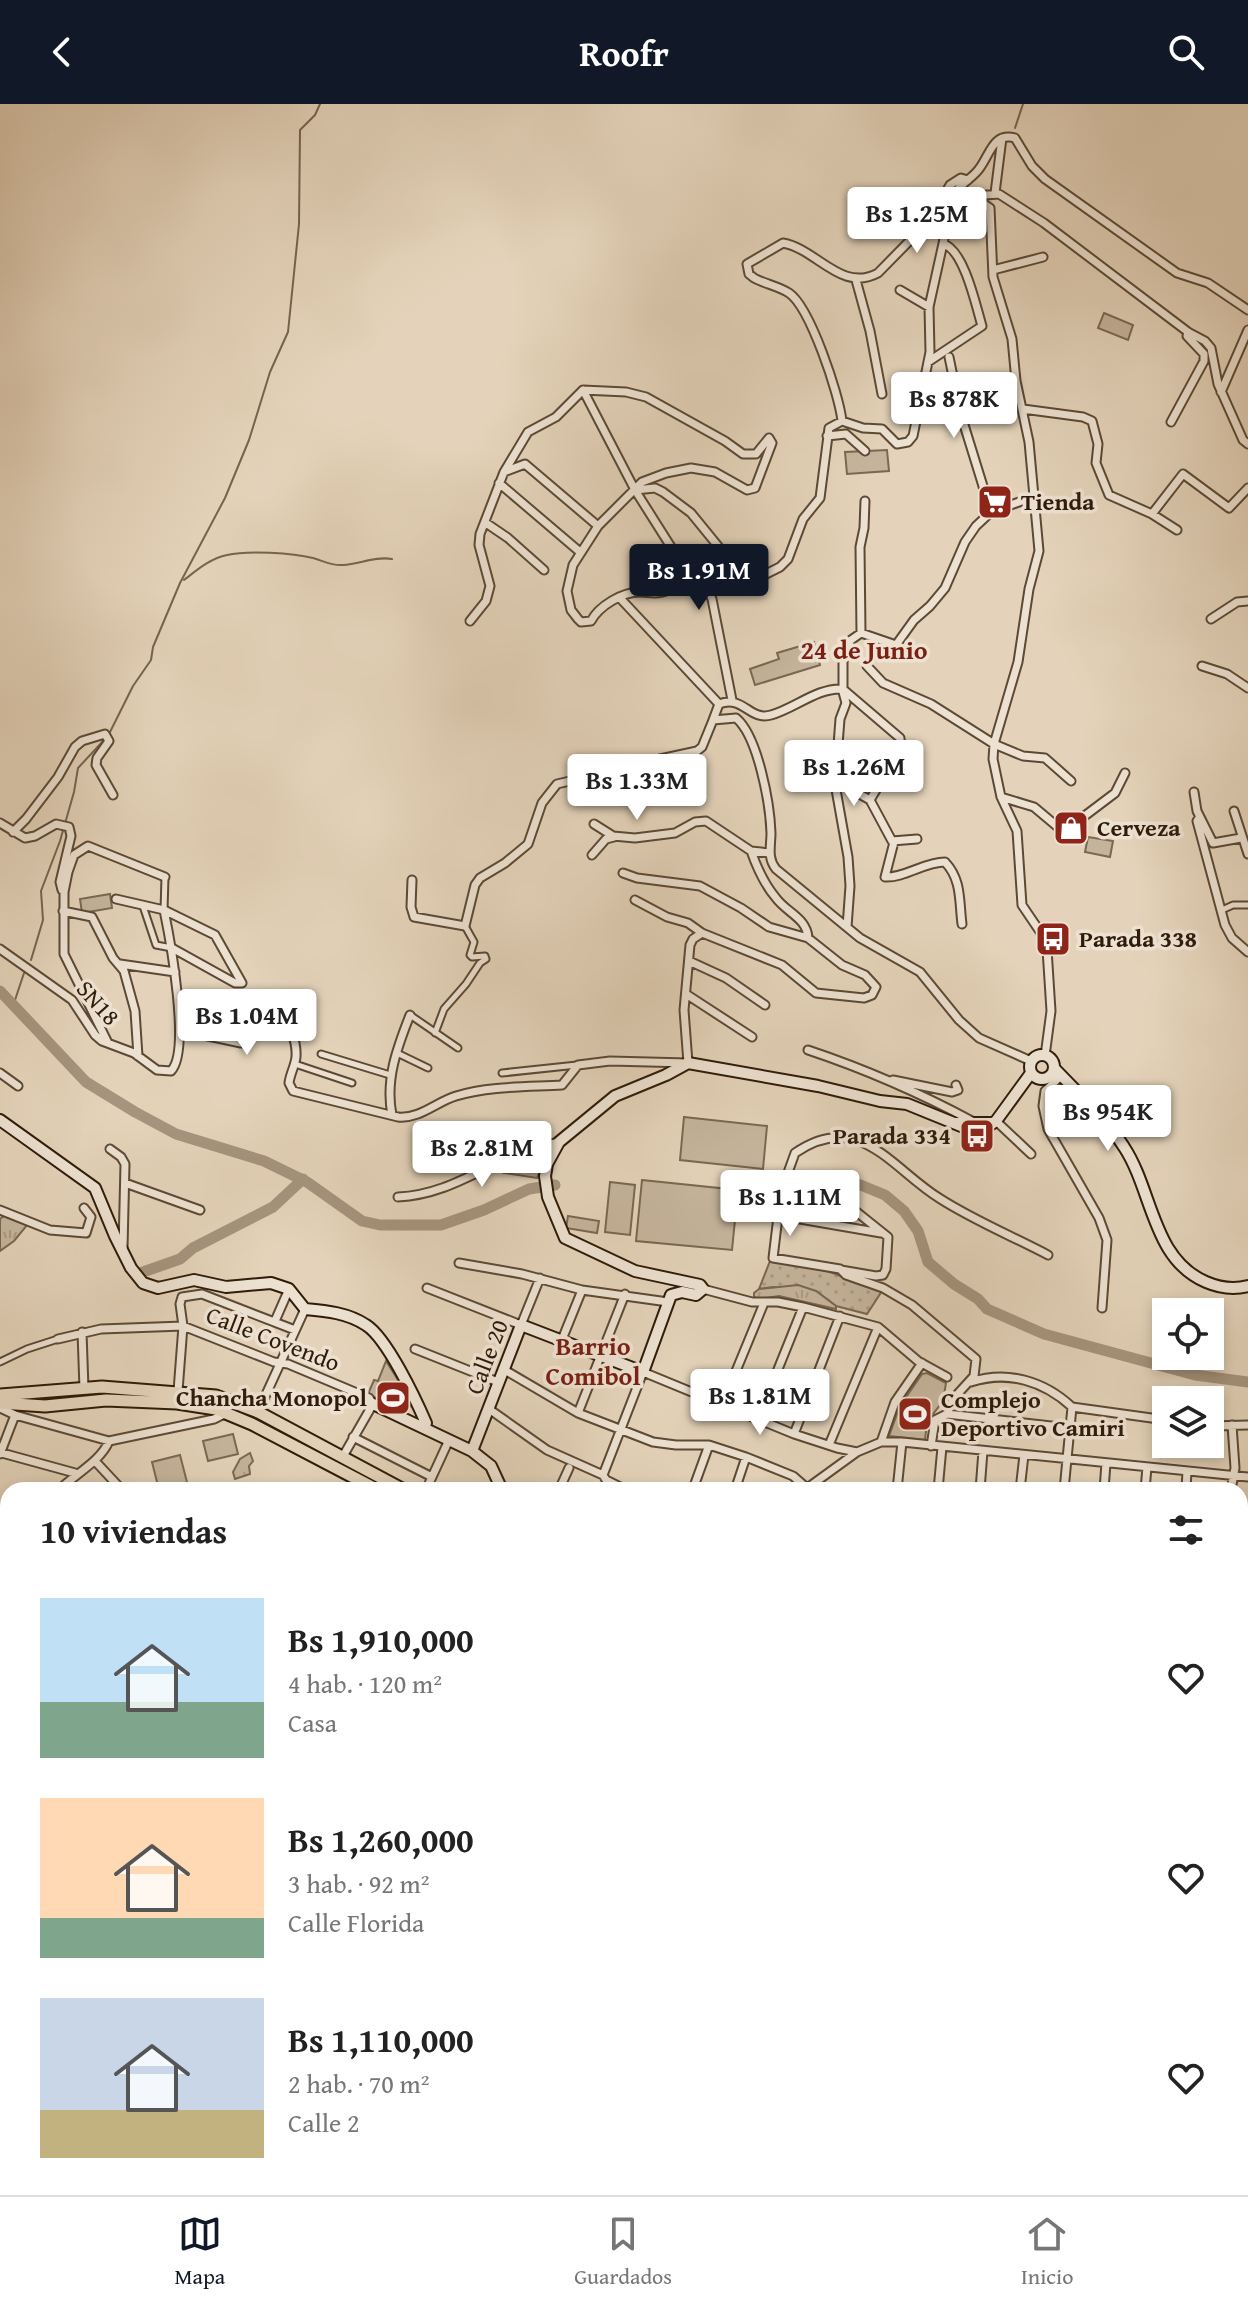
<!DOCTYPE html>
<html lang="es">
<meta charset="utf-8">
<style>
body{margin:0;font-family:"Gentium Book Plus",serif;background:#f6f6f6;color:#222;height:100vh;display:flex;flex-direction:column;font-size:30px;white-space:nowrap}
*{box-sizing:border-box;margin:0}
p{font-size:26px;color:#767676}
.icon{flex:none;width:44px;height:44px;fill:none;stroke:currentColor;stroke-width:2;stroke-linecap:round;stroke-linejoin:round}
.map{position:relative;flex:1;overflow:hidden}
.drawer{position:absolute;left:0px;top:1378px;width:1248px;height:714px;display:flex;flex-direction:column;background:#fff;border-radius:24px 24px 0 0;box-shadow:0 4px 12px #0003}
.drawer>*{flex:none}
.fabs{position:absolute;left:1152px;top:1194px;display:grid;gap:16px}
.fabs a{display:grid;place-items:center;width:72px;height:72px;border-radius:0px;background:#fff;box-shadow:0 4px 12px #0003;font-size:40px}
.price{position:absolute;translate:-50% -68px;padding:0 18px;border-radius:8px;background:#fff;color:#222;font-size:26px;line-height:52px;filter:drop-shadow(0 2px 4px #0008)}
.price::after{content:'';position:absolute;left:50%;top:48px;width:24px;height:18px;margin-left:-12px;background:inherit;clip-path:polygon(0 0,100% 0,50% 100%)}
.price.on{background:#111827;color:#fff}
ul{padding:0;list-style:none}
li{display:flex;align-items:center;gap:24px;height:200px;padding:0 40px}
li span{display:grid;place-items:center;flex:none;width:224px;height:160px;border-radius:0px;color:#555}
li>.icon{margin-inline-start:auto}
span .icon{width:96px;height:96px;fill:#fffc;stroke-width:1}
li b{font-size:34px}
h2{display:flex;justify-content:space-between;align-items:center;height:96px;padding:0 40px;font-size:34px}
header{display:flex;justify-content:space-between;align-items:center;height:104px;padding:0 40px;background:#111827;color:#fff;font-size:36px;font-weight:600}
.tabs{display:flex;justify-content:space-around;align-items:center;height:112px;border-top:2px solid #e0e0e0;background:#fff;font-size:22px;color:#767676}
.tabs a{display:grid;justify-items:center;gap:4px}
.tabs .on{color:#111827}
.map>svg:first-child{display:block}
.grass{fill:url(#grass-dots);stroke:#7a6852;stroke-width:2}
.park{fill:url(#park-tufts);stroke:#7a6852;stroke-width:2}
.garden{fill:#c5b49c;stroke:#7a6852;stroke-width:2}
.lines{fill:none;stroke-linecap:round;stroke-linejoin:round}
.stream{stroke:#76644f;stroke-width:2}
.river{stroke:#a6947e;stroke-width:11}
.pedestrian-casing{stroke:#5c4935;stroke-width:9}
.minor-casing{stroke:#5c4935;stroke-width:11}
.tertiary-casing{stroke:#5c4935;stroke-width:13}
.secondary-casing{stroke:#2f1b09;stroke-width:14}
.primary-casing{stroke:#2f1b09;stroke-width:15}
.trunk-casing{stroke:#2f1b09;stroke-width:16}
.pedestrian{stroke:#ede2d2;stroke-width:5}
.minor{stroke:#ede2d2;stroke-width:7}
.tertiary{stroke:#ede2d2;stroke-width:9}
.secondary{stroke:#ede2d2;stroke-width:10}
.primary{stroke:#e4d3ba;stroke-width:11}
.trunk{stroke:#e4d3ba;stroke-width:12}
.labels{text-anchor:middle;stroke-width:7;stroke-linejoin:round;paint-order:stroke}
.poi-label{font-size:24px;font-weight:bold;fill:#2f1b09;stroke:#ede2d2;text-anchor:start}
.street-label{font-size:24px;fill:#2f1b09;stroke:#ede2d2}
.neighbourhood-label{font-size:26px;font-weight:bold;fill:#7a1f14;stroke:#ede2d2}
</style>
<header><svg class="icon" aria-label="back" viewBox="0 0 24 24"><path d="M15 5l-7 7 7 7"/></svg>Roofr<svg class="icon" aria-label="search" viewBox="0 0 24 24"><circle cx="10" cy="10" r="6"/><path d="M15 15l6 6"/></svg></header>
<div class="map">
<svg width="1248" height="2091" viewBox="0 0 1248 2091">
<defs>
<pattern id="grass-dots" width="8" height="8" patternUnits="userSpaceOnUse" patternTransform="scale(2)"><rect width="8" height="8" fill="#c5b49c"/><path d="M2 2h.1M6 6h.1" fill="none" stroke="#aa9a85" stroke-width="1.8" stroke-linecap="round"/></pattern>
<pattern id="park-tufts" width="24" height="20" patternUnits="userSpaceOnUse" patternTransform="scale(2)"><rect width="24" height="20" fill="#c5b49c"/><path d="M3 7l-1-3M5 7V3M7 7l1-3M15 17l-1-3M17 17v-4M19 17l1-3" fill="none" stroke="#aa9a85"/></pattern>
</defs>
<rect width="100%" height="100%" fill="#e4d3ba"/>
<filter id="stains"><feTurbulence type="fractalNoise" baseFrequency=".0025" numOctaves="4"/><feColorMatrix values="0 0 0 0 .2 0 0 0 0 .09 0 0 0 0 .02 0 0 0 .5 -.17"/></filter>
<radialGradient id="worn" r=".72"><stop offset=".6" stop-color="#630" stop-opacity="0"/><stop offset="1" stop-color="#630" stop-opacity=".3"/></radialGradient>
<path class="grass" d="M770,1157L816,1163L882,1187L867,1210L836,1202L816,1187L773,1183L759,1185Z"/>
<path class="park" d="M549,1050L537,1074L505,1069Z
M5,1111L28,1120L14,1137L0,1147V1115Z
M798,1181L816,1187L836,1202V1205L779,1192L759,1195L754,1193V1189L759,1185Z
M386,1257L412,1298L406,1310L368,1290L374,1276L378,1277Z
M250,1349L253,1357L249,1362L250,1370L235,1375L233,1368L240,1355Z
M8,1469V1523L0,1527V1470Z"/>
<path class="garden" d="M1104,209L1133,221L1128,236L1098,224Z
M887,346L889,367L847,370L845,348Z
M814,538L820,561L755,581L750,565L779,555L777,549Z
M1088,733L1113,737L1110,753L1085,748Z
M110,790L112,804L82,809L80,795Z
M684,1013L767,1022L763,1065L680,1056Z
M642,1076L738,1086L732,1146L636,1137Z
M610,1078L635,1081L630,1131L605,1128Z
M754,1094L776,1098L773,1112L751,1108Z
M568,1112L599,1117L597,1129L566,1124Z
M927,1269L946,1279L943,1297L927,1318L925,1336L889,1332L900,1302L922,1270Z
M385,1282L407,1294L401,1306L378,1295Z
M233,1330L238,1350L208,1357L203,1337Z
M180,1351L189,1386H159L152,1358Z"/>
<g class="lines">
<path class="stream" d="M1015,24L1023,0
M184,476C197,466 211,454 227,451C247,446 293,449 313,454C324,457 331,462 343,461C360,460 375,452 392,455
M109,630L133,582L151,556L153,543L180,479L225,394L249,336L270,268L288,228L299,120L300,26L315,11L320,0
M31,856L43,816L41,787L60,737L74,688L78,664L105,635
M13,902L24,869"/>
<path class="river" d="M0,887L86,978L135,1008L176,1030L264,1057L307,1078L362,1117L380,1121H441L484,1106L529,1085L555,1081
M841,1073L885,1091L904,1107L918,1127L928,1158L954,1180L978,1195L987,1205L1044,1230L1195,1271L1248,1278
M143,1168L180,1155L193,1144L273,1103L303,1075"/>
<defs>
<path id="pedestrian" d="M143,802L156,841L172,844
M164,806L165,773
M1222,806L1233,801H1248
M410,911L458,944
M435,929L444,905L466,880L480,859L486,855L485,852L472,853L470,851L474,838L465,822
M397,949L428,964
M321,950L390,971
M295,960L352,979
M502,969L577,961
M0,1258L27,1245L58,1235"/>
<path id="minor" d="M995,89L1002,34
M965,100H984L990,104L993,173L1012,235L1016,277L1029,338L1039,447L1029,485L1018,558L994,640L993,655L1001,693L1017,727L1022,801L1045,835L1047,845L1051,907L1045,952
M951,106L985,91L999,90L1044,119L1188,228L1205,237L1211,244L1218,280L1243,336L1248,340
M993,166L1043,153
M856,176L870,227L882,290
M900,186L929,203
M949,253L961,311L991,408
M928,258L982,222C976,202 964,145 943,140
M583,286L635,386L678,454
M1221,288L1248,226
M1023,305L1083,313L1092,317L1098,340L1096,359L1109,391L1152,410L1177,426
M842,317C839,290 810,203 789,189C778,182 765,180 754,174L749,170L747,160L783,139C817,145 841,189 878,169L929,117L950,81L961,74L968,76
M1171,318L1204,257V250L1187,232L1188,228
M827,332L846,330L865,347
M504,368L525,360L598,422
M499,379L580,448
M635,386L655,384L663,388L691,409L731,458L750,468L766,470L780,463L788,455L803,415L820,394L829,324L842,317L863,324L882,325L897,340L908,338L913,332L930,248L929,203L953,94C958,80 971,76 979,65C990,51 993,28 1015,34L1032,62L1045,75L1177,169L1208,179L1248,206
M1152,410L1183,370L1229,404L1248,384
M486,419L508,434L544,466
M619,493L719,600
M1211,515L1237,498L1248,497
M470,517L486,497L490,482L479,441L480,430L504,368L528,328L556,313L583,286L626,288L646,293L725,337L743,350H756L769,334L772,339L755,384L747,386L715,368L691,364L666,369L642,378L598,422L573,461L567,487L571,506L578,515L581,518L591,517C599,502 622,488 640,488C649,488 657,491 666,487C676,483 685,476 695,472L701,473L712,495L732,596
M861,529L860,443L864,424L865,397
M867,562L883,579L931,600L994,640L1023,652L1045,654L1071,677
M1202,562L1227,570L1248,584
M845,587L900,634L901,645L870,696L892,737L917,735
M713,616L719,600C744,591 749,617 771,611C794,605 818,583 843,585
M835,680L845,682L870,696
M1194,688L1197,707L1213,739L1241,734
M1001,693L1034,703L1059,724L1066,726L1115,689L1125,669
M1234,707L1248,750
M1199,714L1197,717L1225,821L1232,834L1248,848
M0,719L25,734L35,732L56,720L69,723L71,732L60,778L62,786
M594,720L613,732L635,734L675,729L695,718L706,717L751,747L770,749
M13,728L26,715L58,673L75,643L82,637L105,630L109,637L97,654L96,661L113,691
M894,738L885,773C905,774 924,758 945,758C962,776 959,797 962,820
M592,751L606,735L614,733
M623,769L637,774L700,782L741,804L769,823L808,834
M412,776L411,803L414,813L465,822L475,781L480,774L505,759L528,740L542,699L557,680L570,677L579,681L621,675L660,655L697,647L702,643L713,616L736,614C758,632 770,700 771,729C771,742 767,754 776,765L860,834L920,868L959,916L979,934L1031,957
M116,795L164,806L215,831L242,879H235L172,844
M635,796L667,813L688,819L702,829L782,861L816,889L864,894L872,891L876,883L865,871L842,861L808,834C807,814 787,809 776,794C764,780 757,764 751,747
M63,807L92,813L113,854L124,867L135,907L138,952
M847,823L850,782L848,753L835,680L840,615L846,599L843,588V558L845,546L851,536L861,529L896,541L914,516L930,502L945,484L965,438L976,422L991,408L1033,393
M0,845L72,896L95,931L102,937L134,949L157,966L171,967C191,947 170,835 164,806
M689,857L726,874L765,901
M120,860L175,868
M686,890L752,933
M180,926L241,939C257,929 255,909 277,911C290,918 297,938 296,953C295,962 290,970 289,979L293,987L398,1013C420,1015 436,998 456,992C489,982 527,983 562,981L578,961L610,957L688,959L684,906L690,841L693,835L702,829
M108,939L64,850V788L68,768L74,751L88,742L165,773
M808,946C865,965 920,989 974,1018
M0,969L18,982
M1061,972L1045,987L1043,1002L1048,1025L1099,1114L1107,1136L1102,1204
M893,976L952,988L958,986L956,981
M392,1011C385,976 397,944 410,911
M996,1017L1031,1050
M110,1045L121,1053L125,1060L123,1144
M125,1079L200,1106
M781,1088L848,1101L888,1133L886,1165L883,1171L876,1172L841,1166
M398,1093C441,1091 472,1070 510,1053C525,1046 543,1042 559,1038
M0,1106L50,1126L86,1129L91,1113L84,1104
M777,1111L881,1129
M459,1159L522,1170L582,1186L668,1198
M427,1184L521,1221L540,1174
M703,1185L752,1198H778L803,1203L878,1223L918,1257L947,1273
M275,1217L289,1185
M82,1228L84,1285
M58,1235L101,1225L183,1222L274,1258L288,1260L369,1294L373,1300L342,1354
M561,1238L582,1186
M415,1245L498,1278
M503,1265L578,1309L653,1338L676,1341H709L746,1353L793,1372L809,1386
M971,1278C1008,1266 1044,1277 1072,1303
M178,1287L183,1222L180,1200L182,1193L202,1190L295,1226
M722,1301L764,1199
M1072,1303L1166,1316
M0,1304L15,1311L109,1337L214,1315L226,1309
M489,1305L547,1346L603,1371L606,1376L626,1386
M258,1308L305,1205
M578,1309L625,1190
M947,1310L1069,1324
M758,1315L803,1203
M1210,1322L1248,1321
M794,1330L840,1212
M353,1333L432,1373
M881,1338L895,1298L922,1259
M829,1341L878,1223
M931,1342L935,1316L947,1310L953,1295L974,1272L976,1255L912,1201L883,1184L846,1171L840,1165L773,1154L781,1088L795,1049C859,1005 892,1065 939,1094C973,1116 1012,1132 1048,1151
M2,1349L75,1369
M0,1350L15,1311
M95,1357L122,1386
M603,1371L643,1268L794,1330L837,1344L857,1348L881,1338H902L1248,1373
M693,1385L709,1341
M806,1385L857,1348
M59,1386C75,1370 101,1357 109,1337
M426,1386L449,1336
M559,1386L569,1364
M735,1386L746,1353
M897,1386L902,1338
M938,1386L942,1343
M980,1386L983,1347
M1020,1386L1024,1351
M1064,1386L1072,1303
M1104,1386L1106,1359
M1145,1386L1147,1363
M1186,1386L1187,1367
M1231,1386L1235,1364L1232,1321
M1240,1428L1248,1429
M0,1465H8
M1240,1477L1248,1481
M0,1533L8,1529
M1240,1550L1248,1551
M0,1575L8,1586
M1240,1625L1248,1623
M1240,1632L1248,1630
M0,1647L8,1652
M0,1701L8,1705
M0,1725L8,1729
M6,1791L8,1788
M1240,1794L1248,1792
M1240,1820L1248,1823
M0,1849L8,1832
M0,1859L8,1860
M1240,1890L1248,1893
M1240,1970L1248,1973
M0,1991L8,1978
M1240,2006L1248,1987
M0,2013L8,2010
M0,2036L8,2033
M0,2063L8,2061
M0,2080L8,2082
M14,2084L34,2091
M114,2084L117,2091
M142,2084L144,2091
M191,2084L250,2091
M465,2084L478,2091
M543,2084L544,2091
M612,2084L623,2088L636,2084
M694,2084L703,2091
M892,2084L895,2091
M1070,2084L1074,2091
M1236,2084L1243,2091
M54,2091L67,2084
M85,2091L87,2084
M381,2091L386,2084
M763,2091L775,2084
M782,2091V2084
M819,2091V2084
M868,2091L870,2084
M1025,2091L1026,2084
M1110,2091L1112,2084
M1191,2091L1196,2084"/>
<path id="tertiary" d="M0,1930H8
M731,2091L736,2084"/>
<path id="secondary" d="M1030 963a12 12 0 1 1 24 0a12 12 0 1 1-24 0Z
M1054,964C1075,986 1109,1019 1124,1043C1153,1087 1152,1155 1206,1178C1220,1184 1233,1186 1248,1182
M0,1016L95,1084L115,1132L131,1164L143,1179L158,1184L194,1176L226,1183L271,1179L289,1185L305,1205C327,1207 348,1209 366,1221C387,1234 416,1296 426,1319L424,1324
M955,1019H993
M373,1300L472,1347L491,1362L502,1386
M472,1347L521,1221L643,1268L671,1191L682,1188L696,1191L703,1185L700,1181L635,1167L565,1134L548,1093L545,1072L547,1060L559,1038L615,992L666,971L688,959L818,982L880,997L907,1000L971,1026L984,1025L996,1017L1031,969
M1240,1503L1248,1504"/>
<path id="primary" d="M0,1291L102,1283L216,1292L258,1308L404,1386
M0,1299L45,1302L106,1296L177,1299L216,1305L252,1320L378,1386
M1240,1732L1248,1734
M1240,1741L1248,1742"/>
<path id="trunk" d="M0,1948L8,1951
M491,2084L503,2091"/>
</defs>
<use href="#pedestrian" class="pedestrian-casing"/>
<use href="#minor" class="minor-casing"/>
<use href="#tertiary" class="tertiary-casing"/>
<use href="#secondary" class="secondary-casing"/>
<use href="#primary" class="primary-casing"/>
<use href="#trunk" class="trunk-casing"/>
<use href="#pedestrian" class="pedestrian"/>
<use href="#minor" class="minor"/>
<use href="#tertiary" class="tertiary"/>
<use href="#secondary" class="secondary"/>
<use href="#primary" class="primary"/>
<use href="#trunk" class="trunk"/>
</g>
<defs>
<symbol id="supermarket-square" viewBox="-11 -11 22 22"><rect x="-9" y="-9" width="18" height="18" rx="4" fill="#8f2418" stroke="#ede2d2"/><path d="M-6-5.5h2.5l.6 2H6L4.5 2H-2.5L-4.4-4H-6ZM-1.5 3.2a1.3 1.3 0 1 0 .1 0ZM3 3.2a1.3 1.3 0 1 0 .1 0Z" fill="#fff"/></symbol>
<symbol id="shop-square" viewBox="-11 -11 22 22"><rect x="-9" y="-9" width="18" height="18" rx="4" fill="#8f2418" stroke="#ede2d2"/><path d="M-5-2.5h2.3a2.7 3.5 0 0 1 5.4 0H5L5.5 6h-11ZM-1.5-2.5h3a1.5 2.3 0 0 0-3 0Z" fill="#fff"/></symbol>
<symbol id="bus-square" viewBox="-11 -11 22 22"><rect x="-9" y="-9" width="18" height="18" rx="4" fill="#8f2418" stroke="#ede2d2"/><path d="M-5-6H5V4H4V6H2V4H-2V6H-4V4H-5ZM-3.5-4V0h7V-4ZM-3.5 1.2v1.5H-2V1.2ZM2 1.2v1.5H3.5V1.2Z" fill="#fff"/></symbol>
<symbol id="stadium-square" viewBox="-11 -11 22 22"><rect x="-9" y="-9" width="18" height="18" rx="4" fill="#8f2418" stroke="#ede2d2"/><path d="M0-5a6.5 5 0 1 0 0 10a6.5 5 0 1 0 0-10ZM-3.5-1.8h7v3.6h-7Z" fill="#fff"/></symbol>
</defs>
<g fill-rule="evenodd">
<use href="#supermarket-square" x="975" y="378" width="40" height="40"/>
<use href="#shop-square" x="1051" y="704" width="40" height="40"/>
<use href="#bus-square" x="1033" y="815" width="40" height="40"/>
<use href="#bus-square" x="957" y="1012" width="40" height="40"/>
<use href="#stadium-square" x="373" y="1274" width="40" height="40"/>
<use href="#stadium-square" x="895" y="1290" width="40" height="40"/>
</g>
<g class="labels">
<g class="poi-label">
<text x="1021" y="406">Tienda</text>
<text x="1097" y="732">Cerveza</text>
<text x="1079" y="843">Parada 338</text>
<text x="951" y="1040" text-anchor="end">Parada 334</text>
<text x="367" y="1302" text-anchor="end">Chancha Monopol</text>
<text x="941" y="1304">Complejo<tspan x="941" dy="28">Deportivo Camiri</tspan></text>
</g>
<g class="street-label">
<text transform="translate(98 899) rotate(48)" y="8">SN18</text>
<text transform="translate(273 1235) rotate(21)" y="8">Calle Covendo</text>
<text transform="translate(487 1253) rotate(-69)" y="8">Calle 20</text>
</g>
<g class="neighbourhood-label">
<text x="864" y="555">24 de Junio</text>
<text x="593" y="1251">Barrio<tspan x="593" dy="30">Comibol</tspan></text>
</g>
</g>
<rect width="100%" height="100%" filter="url(#stains)"/>
<rect width="100%" height="100%" fill="url(#worn)"/>
</svg>
<div class="fabs">
<a><svg class="icon" aria-label="locate" viewBox="0 0 24 24"><circle cx="12" cy="12" r="6"/><path d="M12 2v4M12 18v4M2 12h4M18 12h4"/></svg></a>
<a><svg class="icon" aria-label="layers" viewBox="0 0 24 24"><path d="M12 4l9 5-9 5-9-5zM3 14l9 5 9-5"/></svg></a>
</div>
<b class="price" style="left:917px;top:151px">Bs 1.25M</b>
<b class="price" style="left:954px;top:336px">Bs 878K</b>
<b class="price on" style="left:699px;top:508px">Bs 1.91M</b>
<b class="price" style="left:854px;top:704px">Bs 1.26M</b>
<b class="price" style="left:637px;top:718px">Bs 1.33M</b>
<b class="price" style="left:247px;top:953px">Bs 1.04M</b>
<b class="price" style="left:1108px;top:1049px">Bs 954K</b>
<b class="price" style="left:482px;top:1085px">Bs 2.81M</b>
<b class="price" style="left:790px;top:1134px">Bs 1.11M</b>
<b class="price" style="left:760px;top:1333px">Bs 1.81M</b>
<section class="drawer">
<h2>10 viviendas<svg class="icon" aria-label="filters" viewBox="0 0 24 24"><path d="M4 7h16M4 17h16"/><circle cx="9" cy="7" r="2"/><circle cx="15" cy="17" r="2"/></svg></h2>
<ul>
<li><span style="background:linear-gradient(#bfe0f5 65%,#7fa58c 0)"><svg class="icon" aria-label="home" viewBox="0 0 24 24"><path d="M3 11l9-7 9 7M6 9v11h12V9"/></svg></span><div><b>Bs 1,910,000</b><p>4 hab. · 120 m²</p><p>Casa</p></div><svg class="icon" aria-label="heart" viewBox="0 0 24 24"><path d="M12 20l-8-8c-3-5 5-10 8-4 3-6 11-1 8 4z"/></svg></li>
<li><span style="background:linear-gradient(#ffd9b3 75%,#7fa58c 0)"><svg class="icon" aria-label="home" viewBox="0 0 24 24"><path d="M3 11l9-7 9 7M6 9v11h12V9"/></svg></span><div><b>Bs 1,260,000</b><p>3 hab. · 92 m²</p><p>Calle Florida</p></div><svg class="icon" aria-label="heart" viewBox="0 0 24 24"><path d="M12 20l-8-8c-3-5 5-10 8-4 3-6 11-1 8 4z"/></svg></li>
<li><span style="background:linear-gradient(#c9d6e8 70%,#c2b280 0)"><svg class="icon" aria-label="home" viewBox="0 0 24 24"><path d="M3 11l9-7 9 7M6 9v11h12V9"/></svg></span><div><b>Bs 1,110,000</b><p>2 hab. · 70 m²</p><p>Calle 2</p></div><svg class="icon" aria-label="heart" viewBox="0 0 24 24"><path d="M12 20l-8-8c-3-5 5-10 8-4 3-6 11-1 8 4z"/></svg></li>
</ul>
</section>
</div>
<nav class="tabs">
<a class="on"><svg class="icon" aria-label="map" viewBox="0 0 24 24"><path d="M3 6l6-2 6 2 6-2v14l-6 2-6-2-6 2zM9 4v14M15 6v14"/></svg>Mapa</a>
<a><svg class="icon" aria-label="saved" viewBox="0 0 24 24"><path d="M7 4h10v16l-5-4-5 4z"/></svg>Guardados</a>
<a><svg class="icon" aria-label="home" viewBox="0 0 24 24"><path d="M3 11l9-7 9 7M6 9v11h12V9"/></svg>Inicio</a>
</nav>
